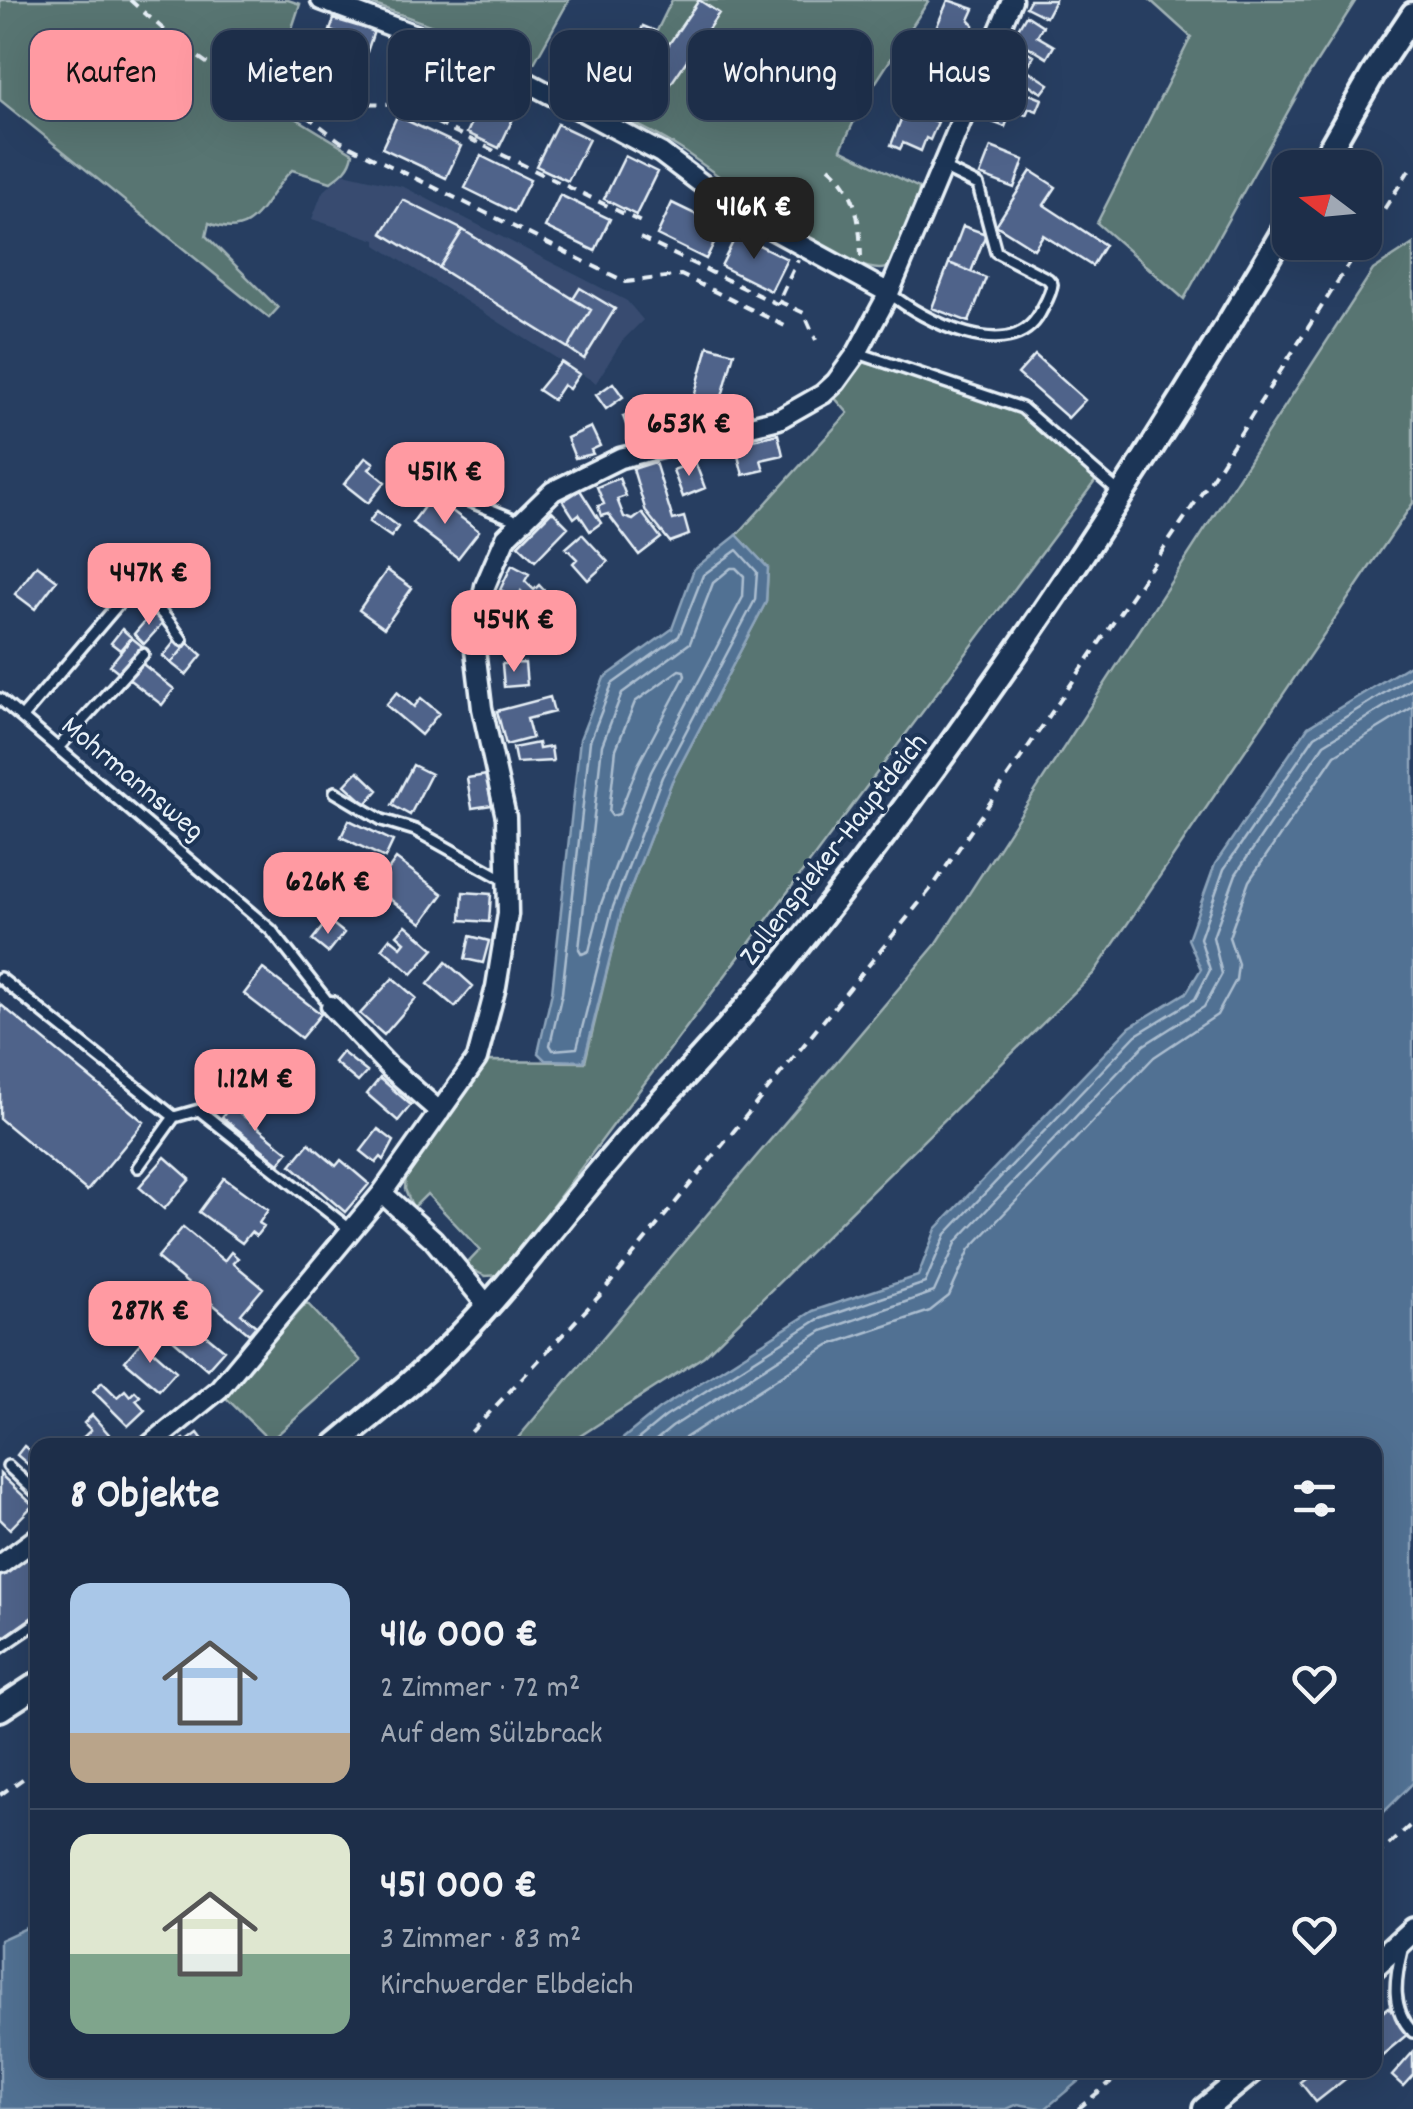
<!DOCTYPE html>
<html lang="de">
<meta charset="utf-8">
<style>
body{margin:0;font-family:Dekko,sans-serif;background:#2a3a53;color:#f1f3f6;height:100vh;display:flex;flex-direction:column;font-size:38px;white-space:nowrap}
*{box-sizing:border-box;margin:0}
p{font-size:32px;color:#a0a8b4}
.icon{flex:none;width:55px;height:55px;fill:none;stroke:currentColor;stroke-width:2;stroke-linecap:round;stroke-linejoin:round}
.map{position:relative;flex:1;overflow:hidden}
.side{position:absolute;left:30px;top:1438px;width:1352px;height:640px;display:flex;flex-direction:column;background:#1d2e49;border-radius:20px;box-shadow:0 10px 40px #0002,0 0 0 2px #3b4a61}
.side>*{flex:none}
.banner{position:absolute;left:30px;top:30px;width:1355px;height:90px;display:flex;gap:20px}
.needle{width:65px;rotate:286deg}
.fabs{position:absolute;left:1272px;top:150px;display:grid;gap:20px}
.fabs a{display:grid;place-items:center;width:110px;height:110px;border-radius:20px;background:#1d2e49;box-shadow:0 10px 40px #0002,0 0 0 2px #3b4a61;font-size:50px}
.price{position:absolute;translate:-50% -85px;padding:0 22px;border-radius:20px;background:#ff9aa2;color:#111;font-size:32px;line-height:65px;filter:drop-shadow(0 2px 5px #0008)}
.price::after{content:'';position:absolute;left:50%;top:60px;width:30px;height:22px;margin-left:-15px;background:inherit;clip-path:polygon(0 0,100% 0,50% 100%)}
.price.selected{background:#222;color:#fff}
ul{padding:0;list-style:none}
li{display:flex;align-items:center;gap:30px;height:250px;padding:0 40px}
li+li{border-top:2px solid #3b4a61}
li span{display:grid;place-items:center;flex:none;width:280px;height:200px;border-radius:20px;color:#555}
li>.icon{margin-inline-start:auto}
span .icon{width:120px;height:120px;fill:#fffc;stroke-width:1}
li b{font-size:42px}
h2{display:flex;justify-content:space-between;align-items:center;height:120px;padding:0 40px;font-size:42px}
.chip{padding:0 35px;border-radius:20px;background:#1d2e49;box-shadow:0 10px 40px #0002,0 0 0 2px #3b4a61;font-size:35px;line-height:90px}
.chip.selected{background:#ff9aa2;color:#111}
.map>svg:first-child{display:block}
.built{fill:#374c70}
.green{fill:#587472;stroke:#a0b2b5;stroke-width:2.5}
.water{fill:#517193;stroke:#8da4bb;stroke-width:2.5}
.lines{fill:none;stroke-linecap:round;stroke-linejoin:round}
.shore{stroke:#acbed0;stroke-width:2.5}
.building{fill:#50638a;stroke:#e8f1f8;stroke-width:2.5}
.service-casing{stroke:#e8f1f8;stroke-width:16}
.minor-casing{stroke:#e8f1f8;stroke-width:25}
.tertiary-casing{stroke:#e8f1f8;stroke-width:30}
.path{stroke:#e8f1f8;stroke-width:4;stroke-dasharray:10 8;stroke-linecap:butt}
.service{stroke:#1d3557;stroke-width:9}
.minor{stroke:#1d3557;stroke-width:18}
.tertiary{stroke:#1d3557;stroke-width:22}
.labels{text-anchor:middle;stroke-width:8;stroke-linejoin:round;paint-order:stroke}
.street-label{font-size:30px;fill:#e8f1f8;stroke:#1d3557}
</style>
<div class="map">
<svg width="1413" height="2109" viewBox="0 0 1413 2109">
<rect width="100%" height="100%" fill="#273e61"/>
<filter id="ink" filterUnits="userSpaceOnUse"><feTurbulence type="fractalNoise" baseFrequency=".01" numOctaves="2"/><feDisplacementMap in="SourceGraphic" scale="20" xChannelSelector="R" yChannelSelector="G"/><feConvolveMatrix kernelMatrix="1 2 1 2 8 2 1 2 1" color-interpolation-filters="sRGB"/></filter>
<g filter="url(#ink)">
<path class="built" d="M344,173L404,187L627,301L643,320L622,341L596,383L376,245V240L312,219L322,193Z"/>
<path class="green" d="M0,0H288L300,4L268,101L353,153C351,167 342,174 331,182L292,170C263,196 258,243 209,223L206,236L278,308L269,318L0,100Z
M361,0H569L534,63Z
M672,0H929L863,102L841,149L919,188C918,211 904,252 886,268C849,280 715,171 679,148C659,135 638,125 616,115Z
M1150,0H1356L1306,79L1184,299L1097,223L1191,37Z
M1413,244V503L1094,973L704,1356L566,1445H512L937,943L1373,270Z
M863,362L1016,410L1096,480L501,1275L485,1276L465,1266L480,1250L427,1194L413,1208L405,1189L406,1172L484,1061L585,1062L622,910L672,781L766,602L768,568L737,535L848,413L834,397Z
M307,1303L361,1361L270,1441L224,1396Z"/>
<path class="water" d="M737,535L768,568L766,602L672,781L622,910L584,1061L545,1060L538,1053L552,992L580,739L604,678L672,629L694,569Z
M1413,663V1783L1375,1821V1445H615L659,1409L813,1311L918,1276L936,1229L1130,1027L1187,992L1201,969L1188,939L1215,864L1308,727Z
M37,1923L38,2070H1092L1045,2109L1018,2104L1007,2109H0V1940Z"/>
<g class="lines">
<path class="shore" d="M737,550L757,572L755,600L662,777L613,907L577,1048L553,1050L550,1045L562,993L590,741L612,684L679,636L703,575Z
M731,568H736L744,576L743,597L651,772L601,904L589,951L582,954L579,949L602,745L622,693L690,643L713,583Z
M679,670L684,671L685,676L638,765L619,814L612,816L609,812L616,749L635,702Z
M631,1445L665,1417L817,1320L925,1283L946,1234L1136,1035L1195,999L1210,970L1200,938L1224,869L1315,736L1413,675
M650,1445L672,1427L822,1331L934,1292L957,1241L1144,1045L1204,1007L1222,974L1213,937L1236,874L1324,744L1413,689
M674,1445L829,1345L930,1311L949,1296L970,1249L1154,1057L1217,1015L1236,980L1238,964L1229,937L1249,881L1335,755L1413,707"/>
</g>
<path class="building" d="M699,0L719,13L670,85L650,72Z
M948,0L974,9L969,20L974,25L972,29L965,30L960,44L934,33Z
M1030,0H1055L1046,17L1026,7Z
M1026,15L1043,26L1037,36L1054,46L1047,58L1013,37Z
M334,19L374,31L367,52L341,44L344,35L330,31Z
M643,26L655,31L649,43L638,38Z
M603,45L613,50L607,64L597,59Z
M1018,45L1034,56L1026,69L1049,84L1042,93L1004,68Z
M923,51L949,61L938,90L919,83L925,68L917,65Z
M583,52L607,64L597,86L572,75Z
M1002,83L1042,99L1037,111L1029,108L1026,115L1012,109L1005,127L987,120L993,106L986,103L990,94L997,97Z
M488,89L520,104L499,148L467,133Z
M905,109L938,122L930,140L926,138L921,151L903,143L900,149L891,145Z
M397,116L461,146L446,178L382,148Z
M557,124L589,139L568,181L536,166Z
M991,147L1024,160L1014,188L980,175Z
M481,156L530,180L514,212L465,188Z
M625,156L657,172L636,215L604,199Z
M1031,171L1056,187L1044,205L1105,245L1092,266L1043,235L1034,249L996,225Z
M560,195L610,219L595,251L545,227Z
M403,200L463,230L439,268L382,233Z
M672,203L722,227L706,259L657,235Z
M963,226L986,234L971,272L949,263Z
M463,230L591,310L568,348L439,268Z
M737,234L787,259L771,291L721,266Z
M949,263L986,278L969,322L932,308Z
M580,288L615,309L584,359L568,348L591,310L573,299Z
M708,346L734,353L720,404L694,397Z
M1035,355L1085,400L1068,418L1018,374Z
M561,362L579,374L569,389L563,385L553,400L538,390Z
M613,383L623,397L606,409L596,395Z
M652,406L659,426L630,436L623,416Z
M591,427L600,446L591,450L593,454L575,458L567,438Z
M778,434L783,455L761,460L764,470L743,475L735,444Z
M366,457L374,463L369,469L385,482L368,503L344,484Z
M655,462L673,520L684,517L689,535L670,542L646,512L633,469Z
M695,462L705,488L683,497L673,470Z
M619,478L626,496L617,499L624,517L633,520L642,513L661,538L639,555L608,514L601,516L598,506L604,504L597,487Z
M580,490L601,523L590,531L579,514L574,518L563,501Z
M432,496L479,531L458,558L412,523Z
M377,511L398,527L391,537L369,522Z
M552,511L568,527L535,561L518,545Z
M582,534L608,562L588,580L573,563L577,559L566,548Z
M37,565L57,580L35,609L15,594Z
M512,565L529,574L525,581L534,590L539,585L557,604L544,616L521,591L518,598L500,590Z
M387,570L412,588L384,628L359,610Z
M153,612L164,622L144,644L134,634Z
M122,629L131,637L120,650L111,643Z
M132,638L142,646L120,673L110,665Z
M176,640L185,647L171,663L163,656Z
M188,643L202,655L186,675L171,663Z
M139,661L174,689L162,705L126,677Z
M525,663L527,685L504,687L502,664Z
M397,692L414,707L421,698L439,713L421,735L386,705Z
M550,697L554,712L527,719L532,738L506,745L497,711Z
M538,743L539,749L551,747L553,761L516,763L513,748Z
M413,765L431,774L410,815L392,805Z
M358,771L378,790L366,804L345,785Z
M487,775L492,805L472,808L467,778Z
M349,820L393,841L385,858L341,837Z
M396,859L443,894L422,923L375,888Z
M463,892L491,894L489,922L461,920Z
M328,920L344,933L328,953L312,940Z
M406,925L434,949L412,974L382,948L390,938L401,947L405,942L397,935Z
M470,936L489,941L483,963L465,959Z
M446,962L473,986L455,1007L428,984Z
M263,969L321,1014L301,1038L244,994Z
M393,978L416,998L384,1035L360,1014Z
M0,1004L144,1122L87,1191L0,1119Z
M342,1052L367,1072L358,1082L334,1062Z
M380,1078L411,1105L398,1121L367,1094Z
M231,1106L288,1152L279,1163L222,1117Z
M378,1129L394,1141L384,1160L381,1157L376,1163L361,1151Z
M309,1143L336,1166L341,1160L369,1184L345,1212L291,1165Z
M165,1157L190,1179L164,1209L139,1187Z
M224,1178L268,1210L259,1223L264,1226L256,1236L251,1232L242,1243L199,1212Z
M183,1227L224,1261L231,1252L238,1258L233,1263L263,1288L241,1314L256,1326L249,1334L157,1258Z
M173,1319L188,1332L194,1325L224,1350L207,1369L163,1331Z
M142,1341L176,1371L159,1390L125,1361Z
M102,1382L117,1397L125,1390L130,1396L135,1391L140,1396L136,1400L145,1410L128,1426L93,1391Z
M92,1415L115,1441L111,1445H75L91,1430L84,1423Z
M198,1433L207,1445H175L184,1439L186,1442Z
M24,1446L38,1458V1473L17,1455Z
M0,1474L33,1505L10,1529L0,1519Z
M38,1551V1613L0,1640V1577Z
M1389,2007L1409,2033L1375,2061V2018Z
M1413,2052V2075L1403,2086L1392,2076Z
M1315,2070H1344L1349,2076L1316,2102L1300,2082Z"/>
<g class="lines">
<defs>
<path id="service" d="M889,293C923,320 1011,367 1040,313C1045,303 1051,295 1052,284L1048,279L996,252L978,185L941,167
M858,353L1022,408L1121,494
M407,476L511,518L518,525
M0,699L271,930L331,1006
M22,717L126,595C155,598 166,617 182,640
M58,748L143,654
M335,792L382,820L415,830L505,880
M0,978L174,1117
M138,1167L174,1117L199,1110L351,1230
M8,1466L38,1494
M0,1648L38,1622
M1402,1950C1395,1979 1390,2009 1413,2032"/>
<path id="minor" d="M321,0L493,64L661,153L735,209L889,293
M331,1006L390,1068L440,1112
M382,1193L433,1239L488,1306
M150,1445L219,1389L382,1193L477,1059L496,987L508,914L506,817L482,708L474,641L485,586L506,537L553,491L620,458L779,419L823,394L836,382L857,353L889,293L1012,0
M0,1565L38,1537"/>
<path id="tertiary" d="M1319,168L1373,74L1413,14
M336,1445C376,1411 418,1379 454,1342C513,1282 562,1214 617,1151C671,1088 731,1028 783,964C973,730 1138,480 1290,220
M0,1709L38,1684
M1375,1965L1413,1930
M1205,2109L1253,2070"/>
</defs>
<use href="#service" class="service-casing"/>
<use href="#minor" class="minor-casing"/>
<use href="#tertiary" class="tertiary-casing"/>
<path class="path" d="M130,0C178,42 233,94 299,102C330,106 361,102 392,104L406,108L647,225
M294,102L307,116L340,141L626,282L681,275L789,328
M829,167C857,190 860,222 861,257
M640,238L777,304L798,260
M1365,239L1413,164
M778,301L804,313L816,340
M459,1445L602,1293L933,886L1210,481L1363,242
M0,1795L38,1768
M1375,1857L1413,1823
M1078,2109L1125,2070"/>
<use href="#service" class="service"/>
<use href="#minor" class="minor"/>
<use href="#tertiary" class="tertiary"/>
</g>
</g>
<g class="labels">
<g class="street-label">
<text transform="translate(134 777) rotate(40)" y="10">Mohrmannsweg</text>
<text transform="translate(832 848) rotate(-52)" y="10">Zollenspieker-Hauptdeich</text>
</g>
</g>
</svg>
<div class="fabs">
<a><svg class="needle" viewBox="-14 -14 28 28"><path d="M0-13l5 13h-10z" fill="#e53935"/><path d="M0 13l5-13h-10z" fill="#a0a8b4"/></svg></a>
</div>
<b class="price selected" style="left:754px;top:262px">416K €</b>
<b class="price" style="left:689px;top:479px">653K €</b>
<b class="price" style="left:445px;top:527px">451K €</b>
<b class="price" style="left:149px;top:628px">447K €</b>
<b class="price" style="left:514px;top:675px">454K €</b>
<b class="price" style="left:328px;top:937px">626K €</b>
<b class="price" style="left:255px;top:1134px">1.12M €</b>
<b class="price" style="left:150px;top:1366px">287K €</b>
<div class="banner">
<a class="chip selected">Kaufen</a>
<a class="chip">Mieten</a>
<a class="chip">Filter</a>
<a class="chip">Neu</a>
<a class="chip">Wohnung</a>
<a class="chip">Haus</a>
</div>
<section class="side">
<h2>8 Objekte<svg class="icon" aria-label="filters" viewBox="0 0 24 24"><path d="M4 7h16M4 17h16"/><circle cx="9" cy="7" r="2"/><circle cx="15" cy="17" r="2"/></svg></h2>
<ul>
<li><span style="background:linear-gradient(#a9c7e8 75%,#b9a48a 0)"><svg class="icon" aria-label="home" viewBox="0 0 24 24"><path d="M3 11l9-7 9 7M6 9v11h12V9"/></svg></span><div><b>416 000 €</b><p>2 Zimmer · 72 m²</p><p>Auf dem Sülzbrack</p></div><svg class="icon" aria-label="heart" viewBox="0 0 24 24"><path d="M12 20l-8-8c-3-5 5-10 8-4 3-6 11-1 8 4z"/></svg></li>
<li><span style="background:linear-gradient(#dfe7d0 60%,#7fa58c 0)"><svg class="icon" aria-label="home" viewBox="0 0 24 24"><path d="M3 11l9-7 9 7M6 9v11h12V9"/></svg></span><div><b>451 000 €</b><p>3 Zimmer · 83 m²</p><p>Kirchwerder Elbdeich</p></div><svg class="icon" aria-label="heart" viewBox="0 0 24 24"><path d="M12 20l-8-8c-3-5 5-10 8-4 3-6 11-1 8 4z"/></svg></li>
</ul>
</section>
</div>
